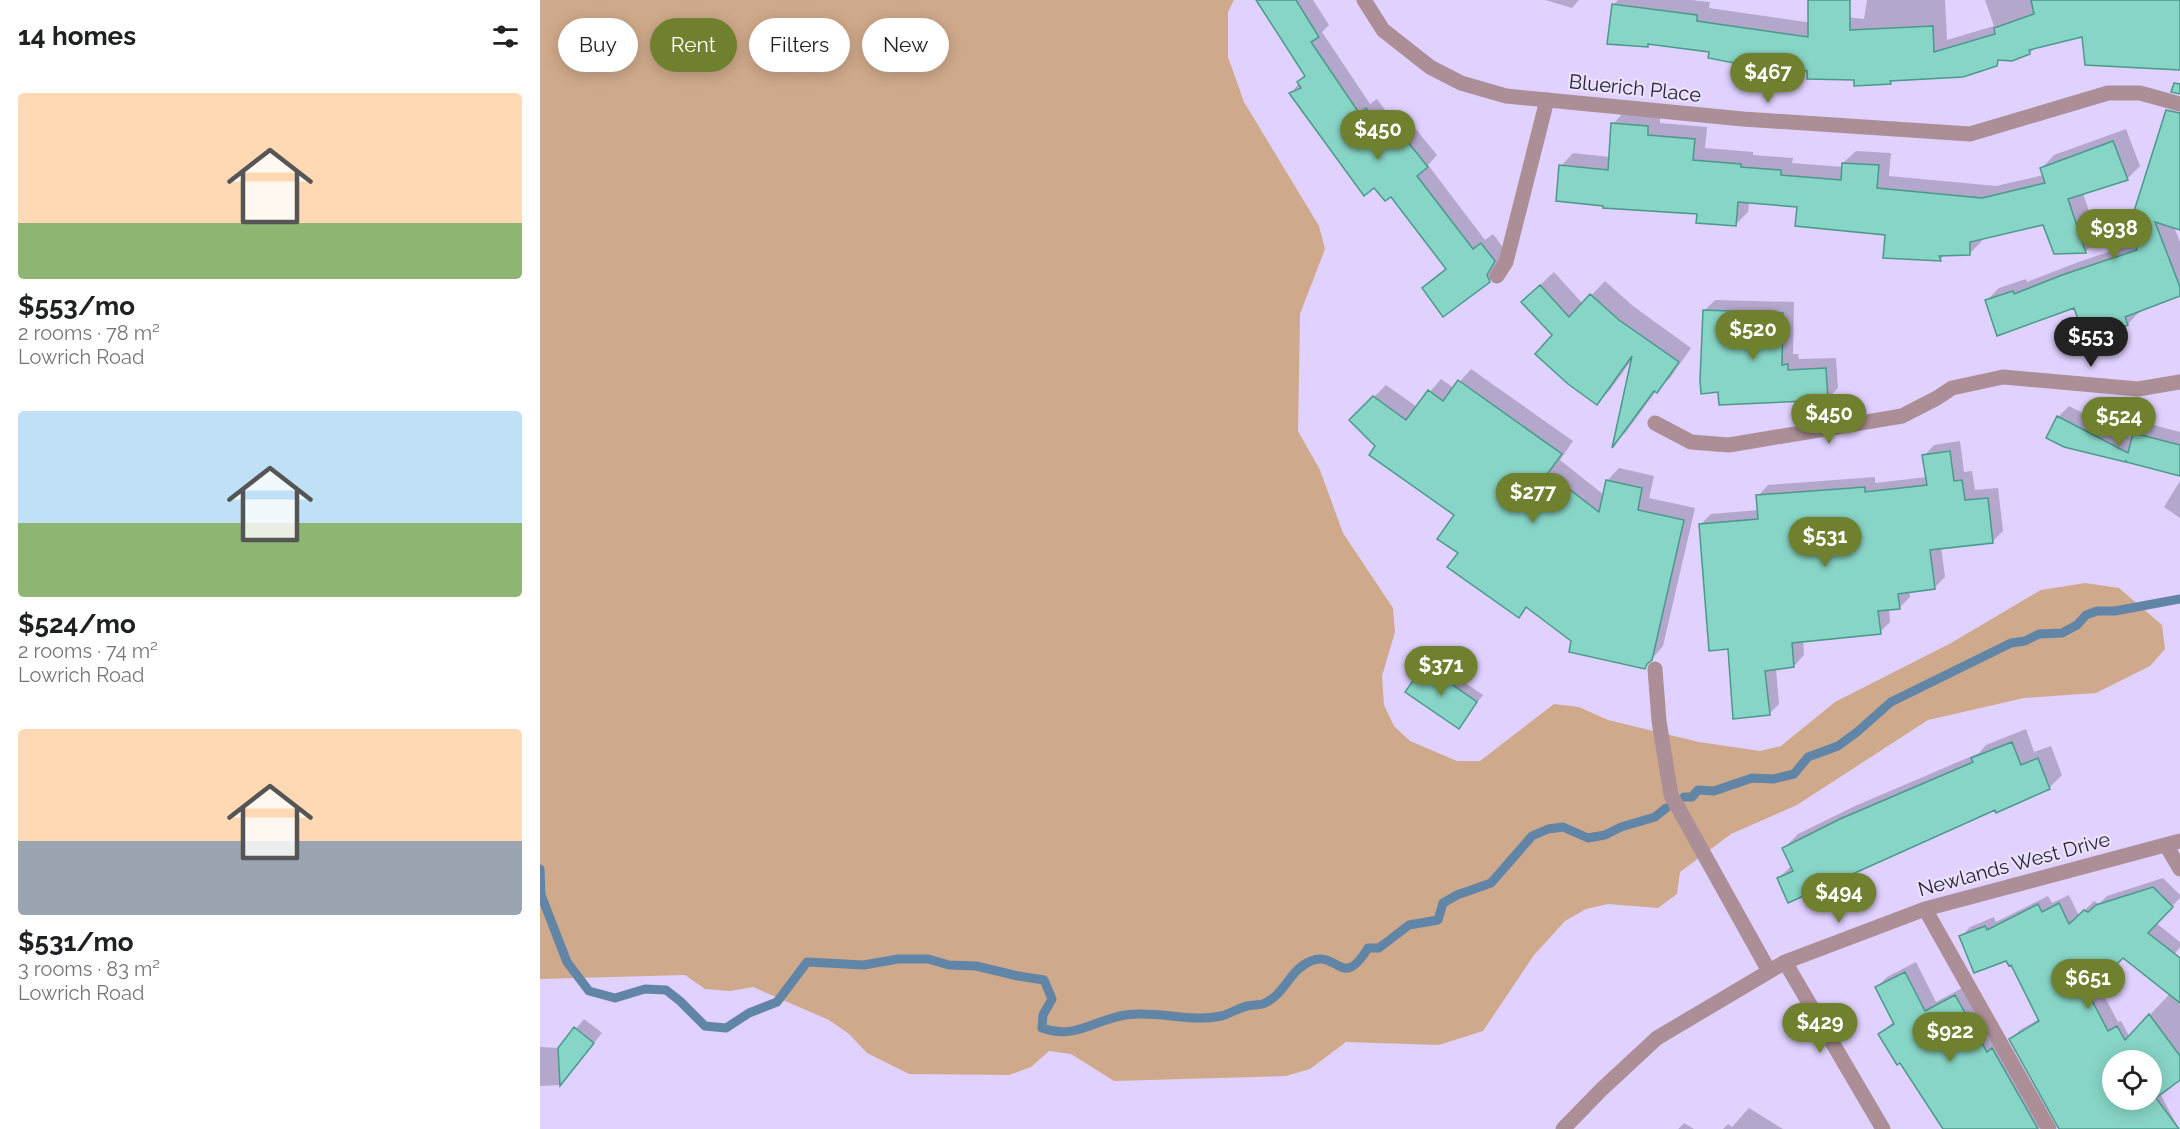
<!DOCTYPE html>
<meta charset="utf-8">
<style>
body{margin:0;font-family:Raleway,sans-serif;background:#f2f2f2;color:#202124;height:100vh;display:flex;flex-direction:column;font-size:22px;white-space:nowrap}
*{box-sizing:border-box;margin:0}
p{font-size:20px;color:#757577}
.icon{flex:none;width:33px;height:33px;fill:none;stroke:currentColor;stroke-width:2;stroke-linecap:round;stroke-linejoin:round}
.map{position:relative;flex:1;overflow:hidden}
.details{display:flex;flex-direction:column;background:#fff;width:540px}
.details>*{flex:none}
.hud{position:absolute;left:18px;top:18px;width:570px;height:54px;display:flex;gap:12px}
.fabs{position:absolute;left:1562px;top:1050px;display:grid;gap:12px}
.fabs a{display:grid;place-items:center;width:60px;height:60px;border-radius:50%;background:#fff;box-shadow:0 3px 15px #0003;font-size:30px}
.price{position:absolute;translate:-50% -51px;padding:0 14px;border-radius:21px;background:#6f802f;color:#fff;font-size:20px;line-height:39px;filter:drop-shadow(0 2px 3px #0008)}
.price::after{content:'';position:absolute;left:50%;top:36px;width:18px;height:14px;margin-left:-9px;background:inherit;clip-path:polygon(0 0,100% 0,50% 100%)}
.price.on{background:#222;color:#fff}
ul{padding:0;list-style:none}
li{display:grid;align-content:center;gap:12px;height:318px;padding:0 18px}
li span{display:grid;place-items:center;height:186px;border-radius:6px;color:#555}
li>.icon{margin-inline-start:auto}
span .icon{width:108px;height:108px;fill:#fffc;stroke-width:1}
li b{font-size:26px}
h2{display:flex;justify-content:space-between;align-items:center;height:72px;padding:0 18px;font-size:26px}
.pill{padding:0 21px;border-radius:27px;background:#fff;box-shadow:0 3px 15px #0003;font-size:21px;line-height:54px}
.pill.on{background:#6f802f;color:#fff}
main{display:flex;flex:1;min-height:0}
.map>svg:first-child{display:block}
.green{fill:#cfa98b}
.shadow{fill:#0003}
.lines{fill:none;stroke-linecap:round;stroke-linejoin:round}
.stream{stroke:#6185a7;stroke-width:9}
.building{fill:#87d5c6;stroke:#4a998b;stroke-width:1.5;fill-rule:evenodd}
.lane{stroke:#ab8e96;stroke-width:15}
.street{stroke:#ab8e96;stroke-width:15}
.labels{text-anchor:middle;stroke-width:4.5;stroke-linejoin:round;paint-order:stroke}
.street-label{font-size:20px;fill:#292136;stroke:#eae2fa}
</style>
<main>
<section class="details">
<h2>14 homes<svg class="icon" aria-label="filters" viewBox="0 0 24 24"><path d="M4 7h16M4 17h16"/><circle cx="9" cy="7" r="2"/><circle cx="15" cy="17" r="2"/></svg></h2>
<ul>
<li><span style="background:linear-gradient(#ffd9b3 70%,#8fb573 0)"><svg class="icon" aria-label="home" viewBox="0 0 24 24"><path d="M3 11l9-7 9 7M6 9v11h12V9"/></svg></span><div><b>$553/mo</b><p>2 rooms · 78 m²</p><p>Lowrich Road</p></div></li>
<li><span style="background:linear-gradient(#bfe0f5 60%,#8fb573 0)"><svg class="icon" aria-label="home" viewBox="0 0 24 24"><path d="M3 11l9-7 9 7M6 9v11h12V9"/></svg></span><div><b>$524/mo</b><p>2 rooms · 74 m²</p><p>Lowrich Road</p></div></li>
<li><span style="background:linear-gradient(#ffd9b3 60%,#9aa5b1 0)"><svg class="icon" aria-label="home" viewBox="0 0 24 24"><path d="M3 11l9-7 9 7M6 9v11h12V9"/></svg></span><div><b>$531/mo</b><p>3 rooms · 83 m²</p><p>Lowrich Road</p></div></li>
</ul>
</section>
<div class="map">
<svg width="1640" height="1129" viewBox="0 0 1640 1129">
<rect width="100%" height="100%" fill="#e0d1ff"/>
<path class="green" d="M0,0H694L688,12V57L704,102L779,226L785,249L760,314L758,431L780,470L803,533L853,608L855,632L842,676L844,705L854,726L870,741L917,761H940L1014,704L1039,707L1068,720L1159,742L1220,751L1241,746L1295,702L1411,643L1501,590L1545,583L1579,588L1622,625L1625,649L1610,666L1556,693L1484,698L1388,720L1257,805L1191,834L1140,872L1137,894L1118,908L1068,904L1046,909L1025,921L994,955L943,1031L899,1045L806,1042L770,1069L746,1076L574,1081L531,1054L509,1051L491,1067L469,1075L369,1074L327,1053L309,1034L289,1020L213,987L190,991L165,989L145,975L0,979Z"/>
<path class="shadow" d="M737,0H773L789,25L782,32L830,104L837,99L864,135L874,127L897,155L888,165L945,240L953,234L965,250L960,270L949,281L884,288L907,268L851,195L751,93L766,75Z
M1005,0H1039L1032,8Z
M1078,0H1150L1170,2L1169,8L1273,23L1282,14L1324,19L1327,0H1405L1407,40L1454,26L1445,0H1640V62L1543,35L1496,47L1490,53L1462,58L1456,64L1353,80L1350,83L1316,78L1171,51L1110,43L1107,46L1073,5Z
M1085,111L1120,114V123L1167,127L1165,148L1213,152V155L1253,158L1252,163L1303,167V163L1316,151L1351,153L1349,176L1456,186L1504,175L1502,168L1514,155L1586,129L1600,166L1587,179L1543,193L1558,239L1545,252L1504,223L1442,238V241L1429,254H1405L1400,260L1346,234L1258,206L1209,202L1208,212L1196,224L1021,166L1033,153L1070,157L1073,124Z
M1608,217L1634,227L1640,242V295L1600,310V311L1588,324L1552,325L1535,307L1446,301L1459,288L1486,279L1487,282L1536,263L1597,242Z
M1014,272L1043,304L1065,281L1093,306L1151,348L1130,378L1116,391L1086,432L1075,443L1093,358L1070,390L1057,403L1014,335L996,289Z
M1175,300L1254,302L1253,354H1258L1259,359L1296,358L1298,388L1287,399L1164,311Z
M931,369L1033,441L1020,460L1064,495L1067,481L1079,468L1114,476L1109,498L1155,508L1123,646L1105,667L988,606L979,616L920,553L916,515L811,420L846,385L877,407L901,379L914,388Z
M1529,406L1593,439L1595,434L1606,423L1640,432V474L1589,457L1508,437L1518,417Z
M1420,441L1424,472L1432,471L1435,490L1458,488L1463,531L1452,542L1401,547L1405,577L1395,587L1369,591L1370,597L1359,608H1349L1350,622L1340,632L1263,640L1264,655L1254,666L1236,668L1239,704L1229,714L1189,648L1160,525L1171,514L1219,510L1218,496L1228,485L1335,477V483L1387,477L1384,456L1394,445Z
M1640,481V518L1624,507Z
M892,660L943,695L919,727L885,666Z
M1486,729L1494,752L1511,746L1522,775L1509,788L1455,808L1239,878L1252,865L1244,848L1258,834L1315,806L1439,753L1446,745Z
M1623,878L1640,895V898L1616,923L1640,942V947L1622,970L1583,956L1557,982L1578,1022L1581,1021L1602,1060H1572V1100H1611V1077L1639,1129H1546L1471,1039L1480,1030L1499,1019L1472,963L1421,937L1430,927L1454,917L1456,922L1508,896L1512,903L1529,895L1539,916L1554,901L1559,904L1567,896Z
M1376,962L1396,1002L1426,986L1509,1120L1499,1129H1404L1361,1061L1340,1034L1354,1021L1337,987L1347,977Z
M1638,985L1640,987V1075L1595,1031Z
M44,1019L62,1033L19,1085L0,1086V1047L20,1048Z
M1209,1108L1243,1129H1183L1188,1124L1192,1127Z
M1144,1123L1154,1129H1138Z"/>
<g class="lines">
<path class="stream" d="M1144,797H1152L1158,790L1174,791L1212,778L1233,779L1254,774L1268,757L1298,746L1317,732L1351,702L1471,643L1485,641L1499,634L1522,633L1537,625L1546,615L1557,611H1575L1640,599
M0,869L1,895L27,962L49,991L75,998L105,989L126,990L140,1001L165,1026L186,1028L209,1013L237,1002L267,962L324,965L358,959H388L409,965L436,966L478,976L504,980L512,999L503,1015L502,1028C535,1040 554,1020 585,1015C617,1010 650,1023 681,1016C690,1014 698,1008 707,1006C713,1004 720,1006 725,1003C745,994 750,969 771,961C798,950 802,991 828,948H839L869,925L898,920L903,903L917,895L951,883L992,836L1008,829L1023,827L1048,838L1065,835L1081,827L1115,817L1126,808"/>
</g>
<path class="building" d="M716,0H756L779,37L771,42L819,113L826,108L853,144L863,136L888,167L877,176L933,249L941,243L955,261L947,275L950,282L903,317L882,288L906,269L851,197L845,201L834,188L824,196L749,93L761,88L757,82L765,76Z
M1268,0H1310V30L1393,26L1394,52L1455,34L1454,28L1494,14L1491,0H1640V70L1545,65L1542,37L1489,50L1490,54L1472,61L1458,60L1457,66L1423,77L1350,81L1351,84L1314,86V80L1267,79V71L1200,62L1199,64L1168,58L1169,52L1108,44V47L1067,44L1072,4L1157,15V21L1268,37Z
M1634,83L1640,84V94L1631,92Z
M1626,110L1640,113V230L1615,222L1640,287V296L1585,317L1588,325L1555,338L1551,327L1542,331L1534,308L1457,336L1445,300L1473,291L1474,294L1522,275L1597,250L1590,224Z
M1071,123L1108,126V135L1155,139L1153,160L1201,164V167L1241,170V175L1301,180L1302,163L1339,165L1337,188L1442,198L1505,183L1500,168L1573,141L1588,180L1528,199L1546,253L1514,254L1503,225L1430,242V255L1399,256L1401,261L1343,258L1345,235L1255,226L1257,207L1198,202L1196,226L1156,223L1157,214L1063,208V206L1016,201L1019,165L1068,170Z
M1000,285L1029,317L1050,294L1079,320L1139,362L1117,393L1114,391L1072,448L1092,356L1057,405L1028,384L995,354L1012,335L981,302Z
M1163,310L1243,313L1242,365L1248,364V370L1286,368L1288,400L1179,405L1178,392L1161,394L1160,380Z
M918,380L1022,454L1008,473L1059,512L1066,480L1102,488L1098,510L1144,520L1112,660L1107,664L1105,669L1029,652L1031,641L986,607L979,618L907,567L918,553L897,539L914,515L829,455L835,446L809,420L833,396L866,420L888,390L903,401Z
M1517,416L1588,453L1593,433L1640,445V476L1586,462V460L1585,462L1524,447L1506,438Z
M1410,451L1414,481L1422,480L1425,500L1448,498L1453,543L1390,550L1395,589L1358,594L1360,609L1338,611L1341,634L1252,643L1254,667L1225,671L1230,715L1193,719L1188,649L1169,651L1159,524L1218,519L1216,495L1325,487V492L1387,485L1382,455Z
M884,665L937,702L919,729L865,692Z
M1472,742L1481,765L1498,758L1510,789L1456,813L1455,810L1248,903L1237,878L1253,871L1242,848L1300,819L1433,762L1431,758Z
M1613,887L1633,907L1608,933L1640,958V1003L1583,958L1548,993L1568,1031L1577,1026L1585,1040L1609,1014L1640,1056V1080L1616,1098L1639,1129H1519L1469,1039L1499,1021L1471,965L1469,966L1466,961L1434,973L1419,936L1445,926L1447,930L1498,904L1502,912L1519,903L1529,924L1544,910L1548,912L1556,905ZM1572,1060H1611V1100H1572Z
M1365,972L1385,1011L1415,995L1447,1052L1452,1048L1498,1129H1403L1360,1063L1357,1065L1338,1034L1354,1024L1335,987Z
M34,1027L54,1043L20,1086L18,1048Z"/>
<g class="lines">
<path class="lane" d="M957,276L966,262L1007,100
M1115,669L1119,721L1131,795L1229,971"/>
<path class="street" d="M824,0L843,30L890,67L921,83L966,96L1203,119L1430,134L1568,93H1600L1640,104
M1115,423L1151,442L1189,445L1362,416L1397,398L1412,388L1463,377L1598,389L1640,382
M1626,845L1640,869
M1385,909L1509,1129
M1245,962L1343,1129
M1023,1129L1062,1089L1117,1038L1245,962L1385,909L1640,841"/>
</g>
<g class="labels">
<g class="street-label">
<text transform="translate(1095 88) rotate(6)" y="7">Bluerich Place</text>
<text transform="translate(1474 864) rotate(-15)" y="7">Newlands West Drive</text>
</g>
</g>
</svg>
<div class="fabs">
<a><svg class="icon" aria-label="locate" viewBox="0 0 24 24"><circle cx="12" cy="12" r="6"/><path d="M12 2v4M12 18v4M2 12h4M18 12h4"/></svg></a>
</div>
<b class="price" style="left:1228px;top:104px">$467</b>
<b class="price" style="left:838px;top:161px">$450</b>
<b class="price" style="left:1574px;top:260px">$938</b>
<b class="price" style="left:1213px;top:361px">$520</b>
<b class="price on" style="left:1551px;top:368px">$553</b>
<b class="price" style="left:1289px;top:445px">$450</b>
<b class="price" style="left:1579px;top:448px">$524</b>
<b class="price" style="left:993px;top:524px">$277</b>
<b class="price" style="left:1285px;top:568px">$531</b>
<b class="price" style="left:901px;top:697px">$371</b>
<b class="price" style="left:1299px;top:924px">$494</b>
<b class="price" style="left:1548px;top:1010px">$651</b>
<b class="price" style="left:1280px;top:1054px">$429</b>
<b class="price" style="left:1410px;top:1063px">$922</b>
<div class="hud">
<a class="pill">Buy</a>
<a class="pill on">Rent</a>
<a class="pill">Filters</a>
<a class="pill">New</a>
</div>
</div>
</main>
